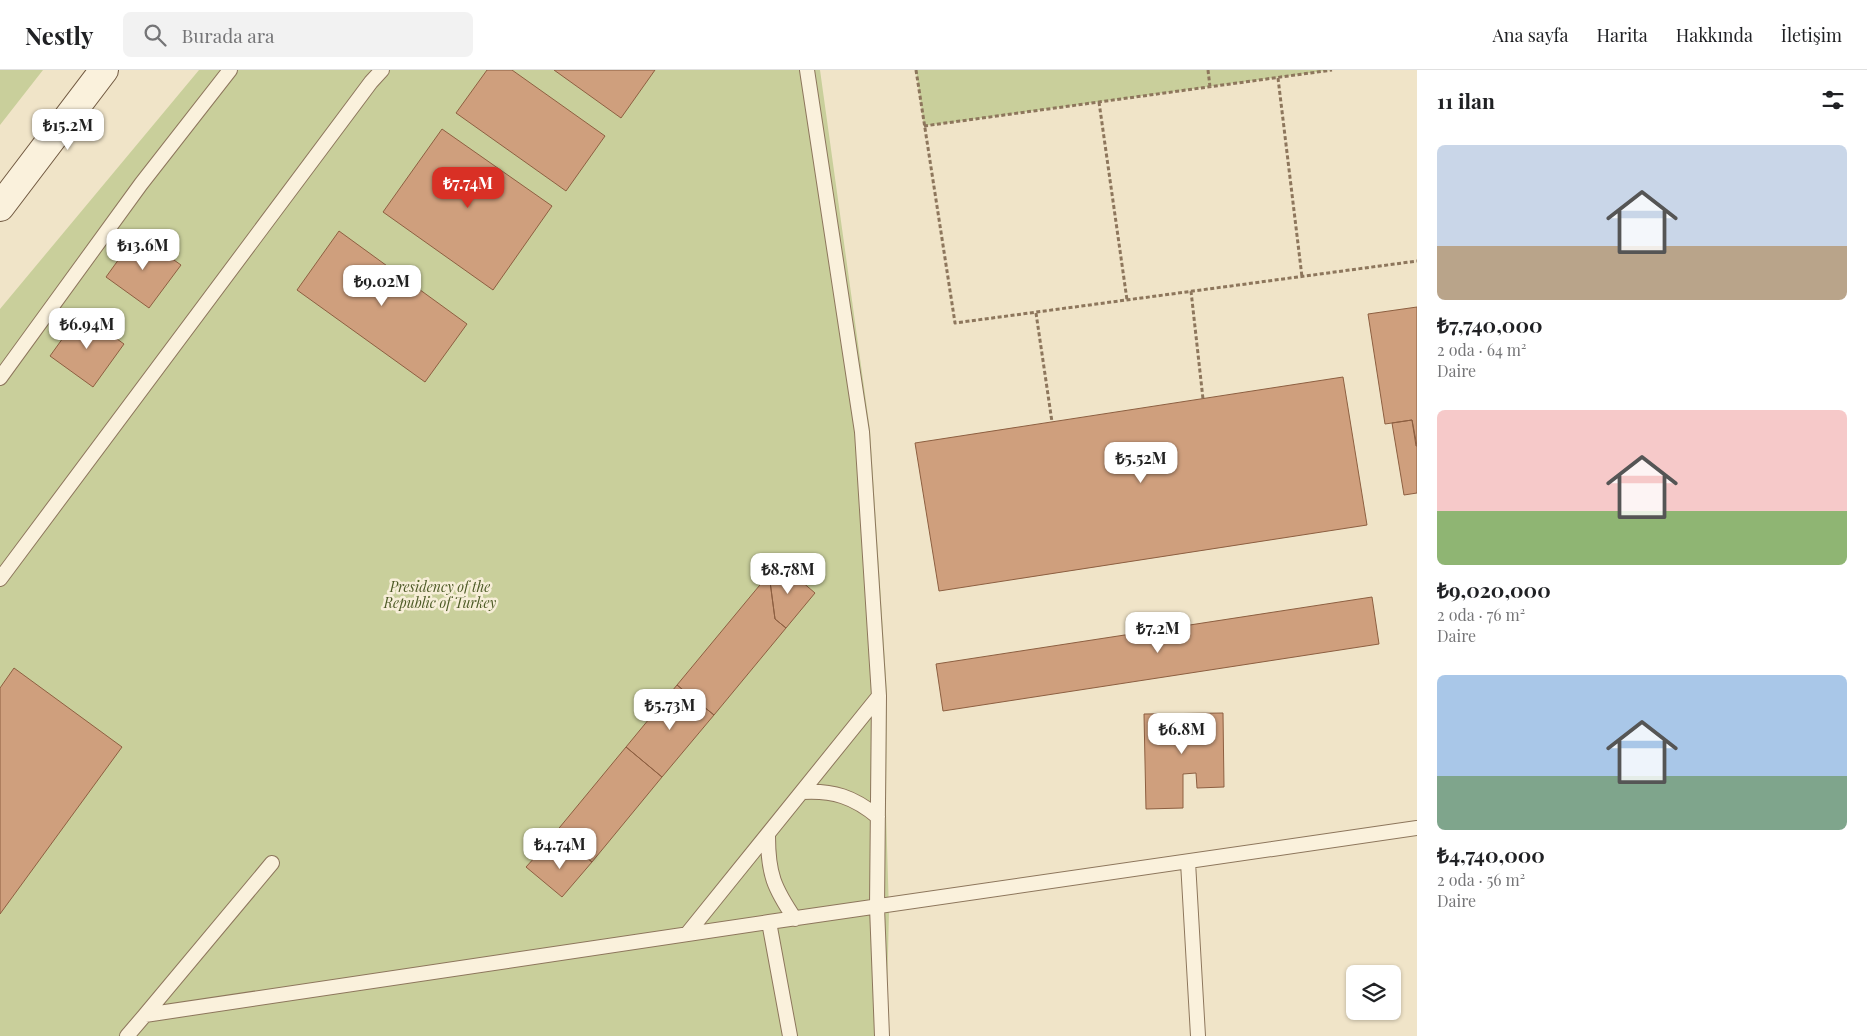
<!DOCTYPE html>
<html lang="tr">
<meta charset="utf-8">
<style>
body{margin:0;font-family:"Playfair Display",serif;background:#f2f2f2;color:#202124;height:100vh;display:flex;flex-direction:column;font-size:19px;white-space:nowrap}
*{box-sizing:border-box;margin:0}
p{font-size:16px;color:#757577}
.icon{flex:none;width:28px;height:28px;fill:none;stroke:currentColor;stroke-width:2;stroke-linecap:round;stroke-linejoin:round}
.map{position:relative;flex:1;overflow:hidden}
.panel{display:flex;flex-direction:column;background:#fff;width:450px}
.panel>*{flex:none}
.tools{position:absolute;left:1346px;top:895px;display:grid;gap:10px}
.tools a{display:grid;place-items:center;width:55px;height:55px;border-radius:8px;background:#fff;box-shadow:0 1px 4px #0004;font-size:25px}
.price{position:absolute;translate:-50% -42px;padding:0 11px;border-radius:10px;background:#fff;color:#222;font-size:16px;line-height:32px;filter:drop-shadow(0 1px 2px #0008)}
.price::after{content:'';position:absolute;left:50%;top:30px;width:15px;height:11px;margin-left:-8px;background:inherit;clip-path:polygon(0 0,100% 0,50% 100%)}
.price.current{background:#d93025;color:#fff}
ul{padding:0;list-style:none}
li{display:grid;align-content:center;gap:10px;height:265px;padding:0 20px}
li span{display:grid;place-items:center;height:155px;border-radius:8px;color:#555}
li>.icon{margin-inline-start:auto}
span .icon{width:90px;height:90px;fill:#fffc;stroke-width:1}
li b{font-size:21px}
h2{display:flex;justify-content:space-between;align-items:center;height:60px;padding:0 20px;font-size:21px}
header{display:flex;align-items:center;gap:30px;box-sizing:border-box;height:70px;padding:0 25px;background:#fff;border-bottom:1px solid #e0e0e0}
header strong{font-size:24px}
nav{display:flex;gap:28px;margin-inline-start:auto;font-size:18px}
.search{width:350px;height:45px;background:#f2f2f2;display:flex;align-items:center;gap:12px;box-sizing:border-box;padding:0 18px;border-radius:8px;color:#757577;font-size:19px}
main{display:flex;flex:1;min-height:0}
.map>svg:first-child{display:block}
.green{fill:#c9cf9b}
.building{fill:#cf9f7d;stroke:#8d5f41}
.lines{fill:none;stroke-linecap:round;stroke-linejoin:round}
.lane-casing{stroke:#8d765c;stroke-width:16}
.secondary-casing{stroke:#6f573f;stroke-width:30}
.path{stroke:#8d765c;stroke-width:3;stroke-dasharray:4 2.5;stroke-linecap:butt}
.lane{stroke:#faf1dc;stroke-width:14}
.secondary{stroke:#faf1dc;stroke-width:28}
.labels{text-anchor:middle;stroke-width:5;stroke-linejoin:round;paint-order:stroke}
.park-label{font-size:14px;font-style:italic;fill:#4d5a26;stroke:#f7eed8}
</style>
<header>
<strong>Nestly</strong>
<div class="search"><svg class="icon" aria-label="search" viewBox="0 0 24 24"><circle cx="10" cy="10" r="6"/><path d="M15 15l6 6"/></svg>Burada ara</div>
<nav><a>Ana sayfa</a><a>Harita</a><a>Hakkında</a><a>İletişim</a></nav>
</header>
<main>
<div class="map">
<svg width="1417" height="966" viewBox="0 0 1417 966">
<rect width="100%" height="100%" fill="#f0e4c8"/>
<path class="green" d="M0,0H43L0,55Z
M199,0H820L870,360L887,623L886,742L889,842L886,966H0V239Z
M916,0H1331L924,56Z"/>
<path class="building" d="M487,0H512L605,66L566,121L456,43Z
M554,0H655L621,48Z
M442,59L552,136L493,220L383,142Z
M339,161L467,254L425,312L297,220Z
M137,164L181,195L149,238L106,207Z
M1417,237V376H1416L1412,350L1385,354L1368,244Z
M81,243L124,274L93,317L50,286Z
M1343,307L1367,455L939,521L915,373Z
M1412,350L1417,376V423L1404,425L1392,353Z
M779,492L815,523L786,558L775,549L769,504Z
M769,504L775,549L786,558L714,645L677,615Z
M1372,527L1379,574L943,641L936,594Z
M14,598L122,677L0,844V618Z
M677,615L714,645L662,707L626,677Z
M1223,643L1224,717L1197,718L1196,703L1183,704V738L1146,739L1144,644Z
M626,677L662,707L592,792L581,783L536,786Z
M581,783L592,792L562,827L526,797L536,786Z"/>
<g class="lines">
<defs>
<path id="lane" d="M807,0L862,362L879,626L877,837L882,966
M0,308L141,114L230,0
M0,509L371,12L382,0
M802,722C833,720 854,727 878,747
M768,766C768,804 774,818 795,849
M1188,792L1198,966
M769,852L1417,758
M687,864L879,626
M145,945L272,793
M127,966L145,945L769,852L790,966"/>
<path id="secondary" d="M0,137L104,0"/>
</defs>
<use href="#lane" class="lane-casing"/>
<use href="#secondary" class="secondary-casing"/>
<path class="path" d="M916,0L955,253L1417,191
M1208,0L1210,17
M1278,8L1302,207
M1099,32L1127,230
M924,56L1332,0
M1191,221L1203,329
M1036,243L1052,352"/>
<use href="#lane" class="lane"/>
<use href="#secondary" class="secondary"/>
</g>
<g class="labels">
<g class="park-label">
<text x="440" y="522">Presidency of the<tspan x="440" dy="16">Republic of Turkey</tspan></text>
</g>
</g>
</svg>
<div class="tools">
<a><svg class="icon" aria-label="layers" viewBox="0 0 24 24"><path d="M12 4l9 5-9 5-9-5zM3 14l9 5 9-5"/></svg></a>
</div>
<b class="price" style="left:68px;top:81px">₺15.2M</b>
<b class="price current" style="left:468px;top:139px">₺7.74M</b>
<b class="price" style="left:143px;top:201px">₺13.6M</b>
<b class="price" style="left:382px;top:237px">₺9.02M</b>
<b class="price" style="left:87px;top:280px">₺6.94M</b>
<b class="price" style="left:1141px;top:414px">₺5.52M</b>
<b class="price" style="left:788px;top:525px">₺8.78M</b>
<b class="price" style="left:1158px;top:584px">₺7.2M</b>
<b class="price" style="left:670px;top:661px">₺5.73M</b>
<b class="price" style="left:1182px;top:685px">₺6.8M</b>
<b class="price" style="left:560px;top:800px">₺4.74M</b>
</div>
<section class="panel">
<h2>11 ilan<svg class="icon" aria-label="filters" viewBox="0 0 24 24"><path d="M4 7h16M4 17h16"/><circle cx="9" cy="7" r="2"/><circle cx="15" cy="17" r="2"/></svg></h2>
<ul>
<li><span style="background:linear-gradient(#c9d6e8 65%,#b9a48a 0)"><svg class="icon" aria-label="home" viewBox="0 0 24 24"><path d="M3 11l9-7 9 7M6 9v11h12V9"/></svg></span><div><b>₺7,740,000</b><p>2 oda · 64 m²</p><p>Daire</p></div></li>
<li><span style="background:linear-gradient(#f6c9c9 65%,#8fb573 0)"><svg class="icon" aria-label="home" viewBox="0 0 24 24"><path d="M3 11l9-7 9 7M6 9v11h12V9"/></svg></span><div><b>₺9,020,000</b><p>2 oda · 76 m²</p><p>Daire</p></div></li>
<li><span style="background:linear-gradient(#a9c7e8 65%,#7fa58c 0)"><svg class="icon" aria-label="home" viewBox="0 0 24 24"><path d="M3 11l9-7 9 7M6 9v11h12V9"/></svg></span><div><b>₺4,740,000</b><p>2 oda · 56 m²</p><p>Daire</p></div></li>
</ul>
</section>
</main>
